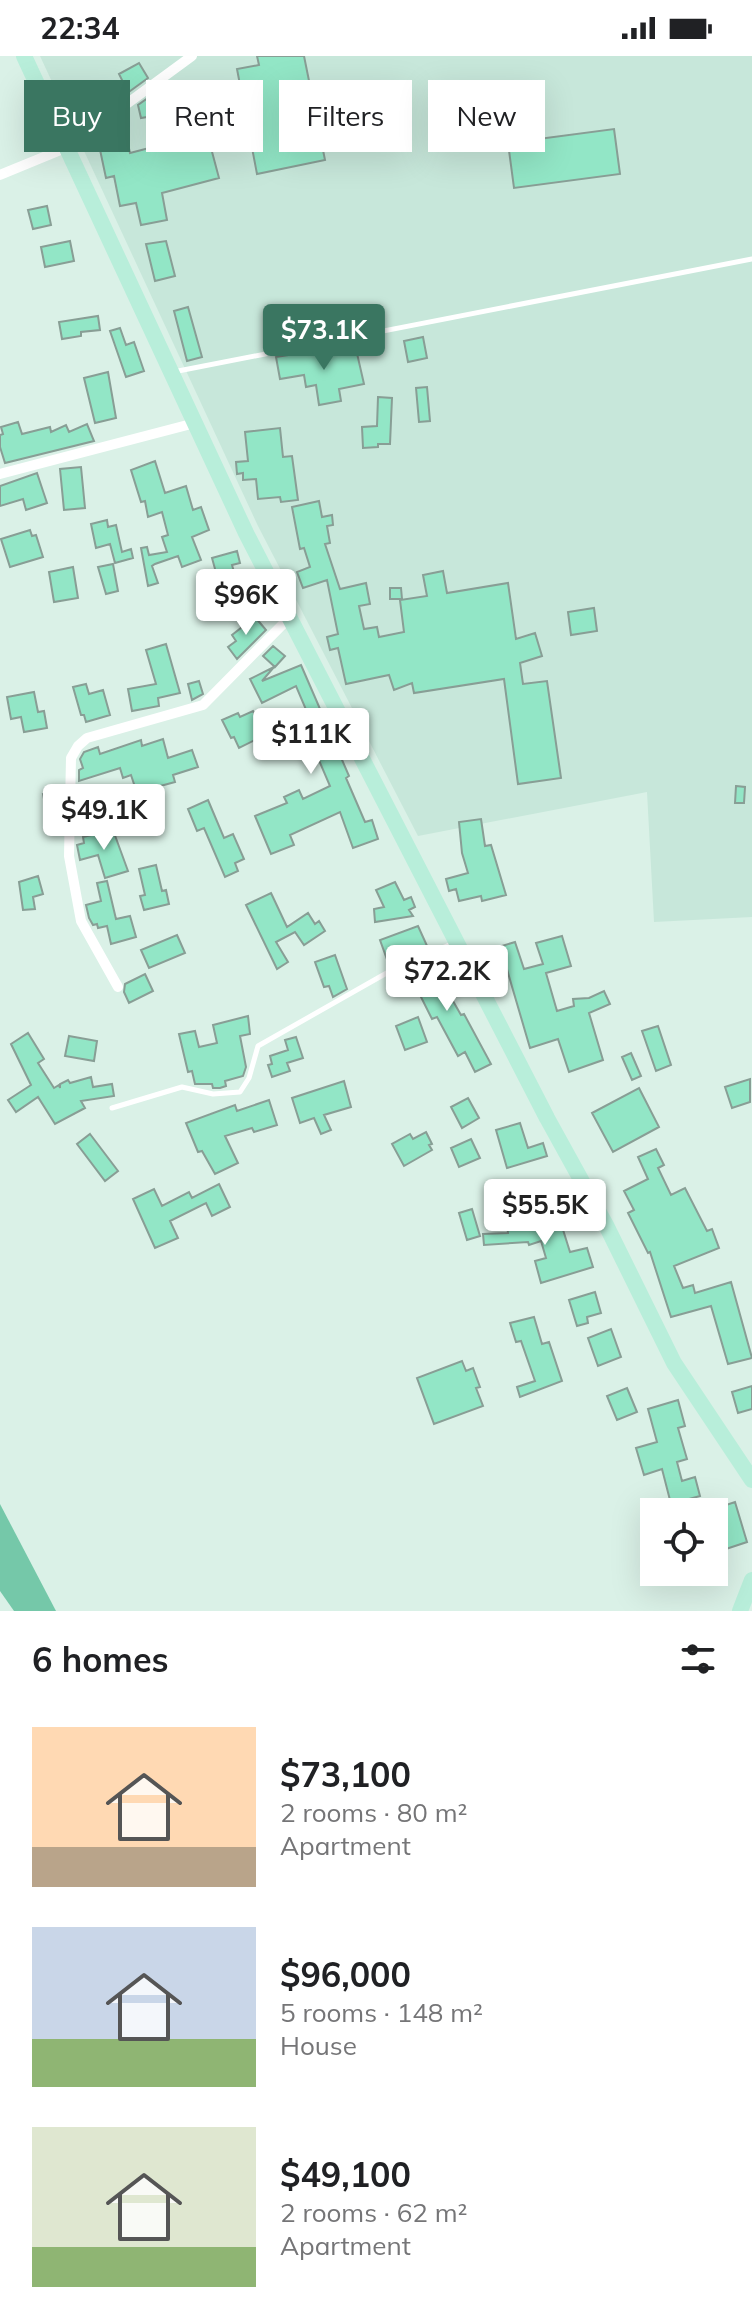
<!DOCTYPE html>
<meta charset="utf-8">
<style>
body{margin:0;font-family:Mulish,sans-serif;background:#f6f6f6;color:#202124;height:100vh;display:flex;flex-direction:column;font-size:30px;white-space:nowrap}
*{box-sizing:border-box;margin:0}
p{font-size:26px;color:#757577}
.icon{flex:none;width:44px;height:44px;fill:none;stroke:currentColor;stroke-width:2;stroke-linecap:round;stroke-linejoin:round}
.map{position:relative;height:1555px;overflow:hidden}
.details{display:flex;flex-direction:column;background:#fff;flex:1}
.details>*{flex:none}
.guide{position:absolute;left:24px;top:24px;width:704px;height:72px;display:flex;gap:16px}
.buttons{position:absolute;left:640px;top:1442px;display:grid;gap:16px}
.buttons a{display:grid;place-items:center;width:88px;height:88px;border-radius:0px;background:#fff;box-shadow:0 8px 32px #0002;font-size:40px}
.price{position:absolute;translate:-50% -68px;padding:0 18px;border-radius:8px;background:#fff;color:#222;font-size:26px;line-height:52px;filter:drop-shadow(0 2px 4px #0008)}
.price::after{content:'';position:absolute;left:50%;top:48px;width:24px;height:18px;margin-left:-12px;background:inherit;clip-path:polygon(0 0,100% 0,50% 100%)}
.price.current{background:#3a7661;color:#fff}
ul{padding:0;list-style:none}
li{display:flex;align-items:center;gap:24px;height:200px;padding:0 32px}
li span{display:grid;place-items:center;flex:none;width:224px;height:160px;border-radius:0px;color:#555}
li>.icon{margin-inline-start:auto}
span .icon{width:96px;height:96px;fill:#fffc;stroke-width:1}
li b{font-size:34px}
h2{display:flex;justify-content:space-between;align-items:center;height:96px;padding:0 32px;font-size:34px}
.tag{padding:0 28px;border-radius:0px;background:#fff;box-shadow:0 8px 32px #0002;font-size:28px;line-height:72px}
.tag.current{background:#3a7661;color:#fff}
.status{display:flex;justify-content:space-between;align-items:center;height:56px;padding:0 40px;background:#fff;direction:ltr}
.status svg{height:22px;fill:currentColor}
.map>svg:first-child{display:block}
.built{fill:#c7e7da}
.water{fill:#75c8a9}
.building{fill:#92e6c6;stroke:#889e95;stroke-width:2}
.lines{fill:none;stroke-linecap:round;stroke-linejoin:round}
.lane{stroke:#fff;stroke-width:5}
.street{stroke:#fff;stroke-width:10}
.primary{stroke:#b8eeda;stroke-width:16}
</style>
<div class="status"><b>22:34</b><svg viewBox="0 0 49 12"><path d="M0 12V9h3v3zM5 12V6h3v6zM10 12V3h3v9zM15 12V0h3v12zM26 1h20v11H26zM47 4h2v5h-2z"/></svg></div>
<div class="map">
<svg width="752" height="1555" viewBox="0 0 752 1555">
<rect width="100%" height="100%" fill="#daf1e7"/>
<path class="built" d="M40,0H752V861L654,866L647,736L418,780L258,470Z"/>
<path class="water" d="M0,1448L56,1555H14L0,1535Z"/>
<path class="building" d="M257,0H304L325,104L257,118L237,13L259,9Z
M139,7L148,22L115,46L112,40L126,32L119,18Z
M155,37L159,59L141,62L138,49Z
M614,73L620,118L514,132L508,87Z
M207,77L219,122L162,137L167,164L141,169L136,147L120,150L114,120L106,122L99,89L127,83L130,97Z
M47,150L51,169L33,173L28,154Z
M70,185L74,205L45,211L41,191Z
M166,185L175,220L155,225L146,188Z
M188,251L202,301L187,305L174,255Z
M98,260L100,274L81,276V280L62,283L59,266Z
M120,272L126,289L134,286L144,315L126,321L110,275Z
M423,281L427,302L408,306L404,285Z
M332,292L333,299L356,293L364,328L339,333L341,345L319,349L316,329L306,331L304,319L280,323L276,301Z
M108,316L116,362L95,367L84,322Z
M427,331L430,365L419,366L416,332Z
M378,341L392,342L390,388H378V391L363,392L362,371L377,370Z
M18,366L22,378L50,371L51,376L66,369L69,376L87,368L94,385L5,407L0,391V379L3,378L1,371Z
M280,372L283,401L292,400L298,444L281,446L280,441L258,443L256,423L243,424V417L237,418L236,406L248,405L245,376Z
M155,405L165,437L186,430L193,454L201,451L209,474L192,481L201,504L182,511L178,500L155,508L152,510L158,527L148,530L141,492L147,491L149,499L167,496L162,481L168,479L162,456L148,461L145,445L141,446L131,414Z
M81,411L85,452L64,454L60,413Z
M37,417L47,447L26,454L23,443L0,450V430Z
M319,445L322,461L332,459L333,469L327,470L330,487L325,488L340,533L366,527L370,548L359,550L364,573L377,571L379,581L404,576L400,544L427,540L423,519L443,515L447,537L508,527L516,583L535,577L542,600L520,607L523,628L547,625L561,722L518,728L504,623L414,637L412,627L394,634L389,619L346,628L338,592L330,594L327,581L338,578L327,524L303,532L297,516L310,511L304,492L300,493L292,451Z
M107,464L108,471L116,469L122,496L131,493L133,502L115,507L110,488L96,492L91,468Z
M30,474L32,480L36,479L43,501L10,511L1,483Z
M237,495L240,507L232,509L240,537L223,542L212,502Z
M113,508L118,535L106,538L98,511Z
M73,511L78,542L54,546L49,516Z
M390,532H401L402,543H390Z
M594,552L597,575L571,579L568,556Z
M255,561L266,574L237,603L228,591L236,585L232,579Z
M166,588L180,637L158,642L159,650L132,655L128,633L156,628L146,594Z
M273,590L285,600L275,611L263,600Z
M301,609L349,720L346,722L365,766L372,764L378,783L353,792L340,756L290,779L294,789L271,798L255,760L287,747L284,741L299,734L303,743L330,730L312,688L319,684L296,630L262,647L250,623L274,611L262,625Z
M199,625L203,638L192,644L188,628Z
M86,628L89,638L103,634L110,659L86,666L84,659H81L73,631Z
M34,636L38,656L44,655L47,672L24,676L21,661L11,663L7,641Z
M253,655L265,679L239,692L234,681L231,682L222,664L238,657L240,661Z
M163,683L168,702L192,694L198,711L173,719L175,726L153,732L155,737L144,740L141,733L136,734L131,719L123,722L120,712L79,725V714L83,712L80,703L84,696L98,691L100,698L141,684L142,690Z
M736,730L745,731L744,747H735Z
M57,736L59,746L45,748L43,738Z
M208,744L224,782L233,778L244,803L235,807L238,815L225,821L204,772L197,775L188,753Z
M481,763L485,790L491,789L506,839L482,845L481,840L459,845L456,833L449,835L446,823L468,817L462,797L459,766Z
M113,774L128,815L105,822L98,799L80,804L77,789L84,787L83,781Z
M156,809L162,835L166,834L169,848L144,854L140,840L145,839L139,813Z
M38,820L43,838L33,841L35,853L23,854L19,826Z
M107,825L116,863L130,860L136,881L111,888L107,870L98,872L97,868L93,869L89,862L86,849L101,845L97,827Z
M395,826L404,844L411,841L415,851L409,854L413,860L375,866L374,853L384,851L376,834Z
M271,837L287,871L308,857L315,868L319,865L325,875L304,889L295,876L276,886L288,906L277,913L246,849Z
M418,870L428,892L389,909L380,884Z
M177,879L185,897L149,912L141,894Z
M562,880L571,910L546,917L557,955L574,950L573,943L589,942L604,935L610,948L589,957L603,1004L569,1016L558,983L530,992L506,910L498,912L492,893L515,886L524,913L543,908L536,887Z
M335,899L347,933L333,941L329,930L324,931L315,906Z
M429,903L461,959L464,958L491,1008L475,1016L465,996L458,1000L437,961L432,963L414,927L409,930L402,915Z
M145,918L153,935L129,947L124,936L125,928Z
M248,960L250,978L240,980L246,1011L243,1020L225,1025L226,1030L220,1032H213L212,1028H195L192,1015L188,1016L179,978L195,975L199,991L217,987L213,969Z
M418,961L427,986L405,994L396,970Z
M658,970L671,1009L656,1015L642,975Z
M28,977L44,1003L38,1007L54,1032L59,1029L60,1032V1028L68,1024L70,1027L91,1021L93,1031L112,1028L114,1040L81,1045L85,1052L55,1068L38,1041L16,1056L8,1044L31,1029L11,988Z
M69,980L97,985L94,1005L65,1000Z
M296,981L303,1002L287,1007L290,1015L272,1021L268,1009L272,1008L270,1000L288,994L285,984Z
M631,997L641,1020L632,1024L622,1001Z
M750,1023V1046L732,1052L725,1031Z
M344,1025L351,1051L324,1059L331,1074L321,1078L314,1062L300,1067L292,1042Z
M639,1032L659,1071L613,1096L592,1057Z
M468,1042L479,1062L462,1072L451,1051Z
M269,1044L277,1069L254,1076L252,1072L225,1080L238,1107L215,1118L202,1095L198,1096L186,1067L235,1049L237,1055Z
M520,1067L528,1092L543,1087L547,1100L507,1112L496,1074Z
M426,1076L432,1088L429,1089L432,1094L404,1110L392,1088L410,1078L413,1083Z
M90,1078L118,1115L105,1125L77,1088Z
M471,1083L480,1102L459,1111L451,1092Z
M656,1093L664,1109L658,1112L671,1139L685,1132L707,1175L712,1173L719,1192L674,1210L683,1232L693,1229L695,1237L731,1226L752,1302L728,1308L711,1250L671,1261L650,1196L648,1197L628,1157L634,1154L624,1135L648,1123L638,1101Z
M219,1128L230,1151L212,1160L206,1147L170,1165L178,1182L155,1192L133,1143L154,1133L162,1150L189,1136L192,1142Z
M472,1153L480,1180L467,1184L459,1157Z
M521,1159L523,1172L559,1161L570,1196L587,1192L593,1211L541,1227L535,1205L546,1202L541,1185L529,1189L528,1186L484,1189L483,1178L508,1177L506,1161Z
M595,1236L601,1257L587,1261L588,1267L577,1270L569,1244Z
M534,1261L542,1288L549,1286L562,1325L520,1341L517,1331L535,1325L521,1285L516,1286L510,1267Z
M611,1273L621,1301L598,1310L588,1282Z
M462,1305L466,1315L473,1312L480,1331L476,1332L483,1350L434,1368L417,1322Z
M752,1330V1353L738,1357L732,1336Z
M627,1332L637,1356L617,1364L607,1340Z
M678,1344L685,1370L678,1372L687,1403L677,1406L682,1425L695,1421L700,1440L671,1448L662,1413L644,1419L636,1392L657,1386L648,1353Z
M735,1446L747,1486L723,1494L716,1474L714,1475V1453Z"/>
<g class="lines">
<path class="lane" d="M173,316L752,203
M112,1052L182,1031L213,1038L240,1036L249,1022L258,990L399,910L454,887"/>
<path class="street" d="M0,119L68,91L192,0
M0,418L195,367
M118,931L81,865L69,800L71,702L78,690L87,682L203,649L290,561"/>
<path class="primary" d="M24,0L246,477L547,1062L606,1169L674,1307L752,1424
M740,1555L752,1524"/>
</g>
</svg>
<div class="buttons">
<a><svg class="icon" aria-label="locate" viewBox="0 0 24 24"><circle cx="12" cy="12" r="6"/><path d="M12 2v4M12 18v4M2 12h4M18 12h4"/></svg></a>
</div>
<b class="price current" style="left:324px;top:316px">$73.1K</b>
<b class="price" style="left:246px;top:581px">$96K</b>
<b class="price" style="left:311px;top:720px">$111K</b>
<b class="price" style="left:104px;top:796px">$49.1K</b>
<b class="price" style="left:447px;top:957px">$72.2K</b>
<b class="price" style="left:545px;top:1191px">$55.5K</b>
<div class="guide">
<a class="tag current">Buy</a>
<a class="tag">Rent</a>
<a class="tag">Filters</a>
<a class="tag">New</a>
</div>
</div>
<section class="details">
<h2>6 homes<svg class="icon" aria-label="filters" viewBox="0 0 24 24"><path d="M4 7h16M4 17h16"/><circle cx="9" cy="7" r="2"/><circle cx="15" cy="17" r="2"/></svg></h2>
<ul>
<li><span style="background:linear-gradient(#ffd9b3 75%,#b9a48a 0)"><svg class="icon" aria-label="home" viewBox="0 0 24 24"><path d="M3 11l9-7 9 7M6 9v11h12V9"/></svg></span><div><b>$73,100</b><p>2 rooms · 80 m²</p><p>Apartment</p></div></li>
<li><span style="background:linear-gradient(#c9d6e8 70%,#8fb573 0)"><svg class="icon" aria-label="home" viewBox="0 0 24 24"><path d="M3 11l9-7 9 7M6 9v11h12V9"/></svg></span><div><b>$96,000</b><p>5 rooms · 148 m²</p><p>House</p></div></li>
<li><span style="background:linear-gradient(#dfe7d0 75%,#8fb573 0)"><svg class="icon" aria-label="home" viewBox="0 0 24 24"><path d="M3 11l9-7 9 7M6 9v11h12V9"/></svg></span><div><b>$49,100</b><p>2 rooms · 62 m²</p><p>Apartment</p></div></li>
</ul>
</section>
